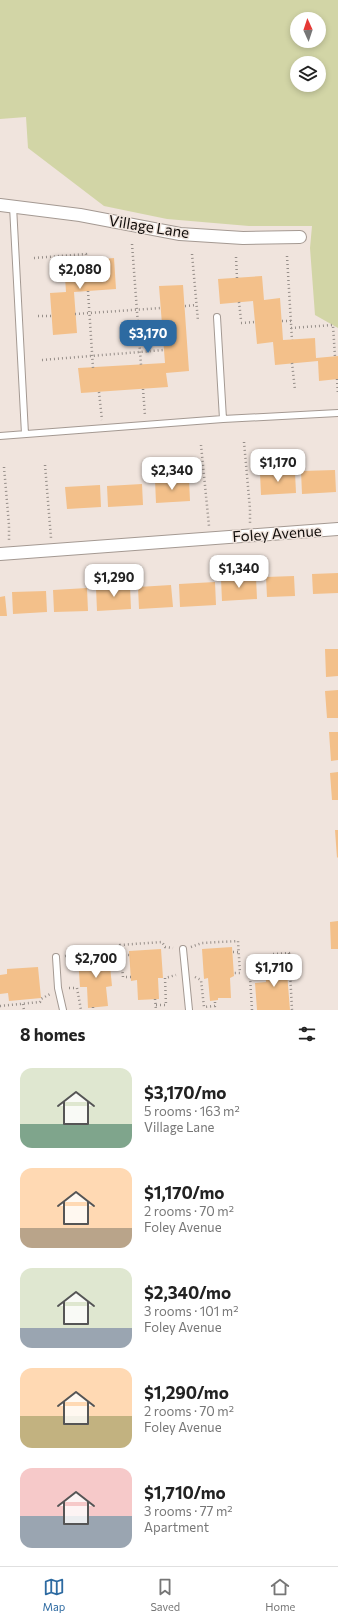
<!DOCTYPE html>
<meta charset="utf-8">
<style>
body{margin:0;font-family:Commissioner,sans-serif;background:#f2f2f2;color:#222;height:100vh;display:flex;flex-direction:column;font-size:15px;white-space:nowrap}
*{box-sizing:border-box;margin:0}
p{font-size:13px;color:#767676}
.icon{flex:none;width:22px;height:22px;fill:none;stroke:currentColor;stroke-width:2;stroke-linecap:round;stroke-linejoin:round}
.map{position:relative;height:1010px;overflow:hidden}
.details{display:flex;flex-direction:column;background:#fff;flex:1}
.details>*{flex:none}
.needle{width:26px;rotate:357deg}
.fabs{position:absolute;left:290px;top:12px;display:grid;gap:8px}
.fabs a{display:grid;place-items:center;width:36px;height:36px;border-radius:50%;background:#fff;box-shadow:0 2px 6px #0003;font-size:20px}
.price{position:absolute;translate:-50% -34px;padding:0 9px;border-radius:8px;background:#fff;color:#222;font-size:13px;line-height:26px;filter:drop-shadow(0 1px 2px #0008)}
.price::after{content:'';position:absolute;left:50%;top:24px;width:12px;height:9px;margin-left:-6px;background:inherit;clip-path:polygon(0 0,100% 0,50% 100%)}
.price.on{background:#2d6aa1;color:#fff}
ul{padding:0;list-style:none}
li{display:flex;align-items:center;gap:12px;height:100px;padding:0 20px}
li span{display:grid;place-items:center;flex:none;width:112px;height:80px;border-radius:12px;color:#555}
li>.icon{margin-inline-start:auto}
span .icon{width:48px;height:48px;fill:#fffc;stroke-width:1}
li b{font-size:17px}
h2{display:flex;justify-content:space-between;align-items:center;height:48px;padding:0 20px;font-size:17px}
.menu{display:flex;justify-content:space-around;align-items:center;height:56px;border-top:1px solid #e0e0e0;background:#fff;font-size:11px;color:#767676}
.menu a{display:grid;justify-items:center;gap:2px}
.menu .on{color:#2d6aa1}
.map>svg:first-child{display:block}
.green{fill:#d2d5a6;fill-rule:evenodd}
.building{fill:#f3c08a}
.lines{fill:none;stroke-linecap:round;stroke-linejoin:round}
.service-casing{stroke:#a49992;stroke-width:8}
.minor-casing{stroke:#a49992;stroke-width:14}
.path{stroke:#968e89;stroke-width:2.5;stroke-dasharray:1 3;stroke-linecap:butt}
.service{stroke:#fff;stroke-width:6}
.minor{stroke:#fff;stroke-width:12}
.labels{text-anchor:middle;stroke-width:3;stroke-linejoin:round;paint-order:stroke}
.street-label{font-size:15px;fill:#110d0b;stroke:#f0e4dd}
</style>
<div class="map">
<svg width="338" height="1010" viewBox="0 0 338 1010">
<rect width="100%" height="100%" fill="#f0e4dd"/>
<path class="green" d="M0,0H338V328L315,315L310,248L312,226H249L167,219L104,206L28,148L26,117L0,119ZM297,19H319V41H297ZM297,63H319V85H297Z"/>
<path class="building" d="M114,258L116,289L74,292L77,333L53,335L50,293L66,292L64,262Z
M262,276L264,300L280,298L283,340L315,338L316,358L338,356V379L319,381L318,361L275,365L273,342L257,344L253,301L220,304L218,279Z
M183,285L189,371L166,373L168,387L81,393L78,368L165,363L159,286Z
M335,470L336,492L302,494L301,471Z
M295,472L296,493L261,495L260,473Z
M189,479L190,501L156,503L155,480Z
M142,484L143,505L108,507L107,486Z
M100,485L101,507L67,509L65,487Z
M338,573V593L313,594L312,574Z
M294,576L295,596L267,597L266,577Z
M256,577L257,599L222,601L221,579Z
M215,582L216,605L180,607L179,584Z
M171,585L173,607L139,609L138,587Z
M130,586L131,609L97,611L96,588Z
M87,588L88,611L54,612L53,590Z
M46,591L47,612L13,614L12,592Z
M5,596L7,616H0V597Z
M325,649H338V676L326,677Z
M338,690V718H327L325,691Z
M329,732H338V760L331,761Z
M338,772V800H332L330,773Z
M335,830H338V857L337,858Z
M338,921V949H331L330,922Z
M232,947L234,976L230,978L231,998H218V1000L210,1001L208,978L204,979L202,949Z
M161,949L163,978H158L159,999L138,1000L137,980L131,981L129,951Z
M109,956L112,986L106,987L108,1006L88,1008L87,987H80L78,958Z
M286,960L290,1010H257L255,983L266,982L265,962Z
M38,967L41,998L9,1001L8,993L0,994V975L7,974V969Z"/>
<g class="lines">
<defs>
<path id="service" d="M13,206L25,434
M217,317L223,419
M0,436L223,419L338,413
M183,949L189,1010
M56,957L58,988L63,1010"/>
<path id="minor" d="M0,205L80,215L180,234L243,238L300,237
M0,554L338,529"/>
</defs>
<use href="#service" class="service-casing"/>
<use href="#minor" class="minor-casing"/>
<path class="path" d="M132,244L141,365
M192,254L198,321
M287,256L292,340
M236,257L237,278
M34,258L86,254V260
M88,291L93,368
M239,302L241,320
M185,306L196,305
M75,314L161,308
M38,316H51
M282,321H292
M241,323L255,322
M291,328L333,325L335,357
M42,360L164,350
M292,363L295,390
M337,379L338,395
M143,389L145,416
M99,392L102,420
M244,442L250,509V523
M201,445L209,526
M45,465L51,538
M4,467L9,525V540
M191,947L202,943L238,941L240,973H234
M233,952H239
M65,956L109,951L121,955H130
M272,961V954L289,953L292,1010
M131,977H123L120,945L162,942L165,947L173,948
M195,977L201,980L204,1007L215,1006V1001
M69,988H77L81,1010
M155,999L156,1010
M23,1004L24,1010
M156,1005H166L165,978L176,975
M0,1006L40,1002L41,999L50,994
M93,1007V1010
M252,1010L250,977H259V982"/>
<use href="#service" class="service"/>
<use href="#minor" class="minor"/>
</g>
<g class="labels">
<g class="street-label">
<text transform="translate(149 227) rotate(9)" y="5">Village Lane</text>
<text transform="translate(277 534) rotate(-4)" y="5">Foley Avenue</text>
</g>
</g>
</svg>
<div class="fabs">
<a><svg class="needle" viewBox="-14 -14 28 28"><path d="M0-13l5 13h-10z" fill="#e53935"/><path d="M0 13l5-13h-10z" fill="#767676"/></svg></a>
<a><svg class="icon" aria-label="layers" viewBox="0 0 24 24"><path d="M12 4l9 5-9 5-9-5zM3 14l9 5 9-5"/></svg></a>
</div>
<b class="price" style="left:80px;top:290px">$2,080</b>
<b class="price on" style="left:148px;top:354px">$3,170</b>
<b class="price" style="left:278px;top:483px">$1,170</b>
<b class="price" style="left:172px;top:491px">$2,340</b>
<b class="price" style="left:239px;top:589px">$1,340</b>
<b class="price" style="left:114px;top:598px">$1,290</b>
<b class="price" style="left:96px;top:979px">$2,700</b>
<b class="price" style="left:274px;top:988px">$1,710</b>
</div>
<section class="details">
<h2>8 homes<svg class="icon" aria-label="filters" viewBox="0 0 24 24"><path d="M4 7h16M4 17h16"/><circle cx="9" cy="7" r="2"/><circle cx="15" cy="17" r="2"/></svg></h2>
<ul>
<li><span style="background:linear-gradient(#dfe7d0 70%,#7fa58c 0)"><svg class="icon" aria-label="home" viewBox="0 0 24 24"><path d="M3 11l9-7 9 7M6 9v11h12V9"/></svg></span><div><b>$3,170/mo</b><p>5 rooms · 163 m²</p><p>Village Lane</p></div></li>
<li><span style="background:linear-gradient(#ffd9b3 75%,#b9a48a 0)"><svg class="icon" aria-label="home" viewBox="0 0 24 24"><path d="M3 11l9-7 9 7M6 9v11h12V9"/></svg></span><div><b>$1,170/mo</b><p>2 rooms · 70 m²</p><p>Foley Avenue</p></div></li>
<li><span style="background:linear-gradient(#dfe7d0 75%,#9aa5b1 0)"><svg class="icon" aria-label="home" viewBox="0 0 24 24"><path d="M3 11l9-7 9 7M6 9v11h12V9"/></svg></span><div><b>$2,340/mo</b><p>3 rooms · 101 m²</p><p>Foley Avenue</p></div></li>
<li><span style="background:linear-gradient(#ffd9b3 60%,#c2b280 0)"><svg class="icon" aria-label="home" viewBox="0 0 24 24"><path d="M3 11l9-7 9 7M6 9v11h12V9"/></svg></span><div><b>$1,290/mo</b><p>2 rooms · 70 m²</p><p>Foley Avenue</p></div></li>
<li><span style="background:linear-gradient(#f6c9c9 60%,#9aa5b1 0)"><svg class="icon" aria-label="home" viewBox="0 0 24 24"><path d="M3 11l9-7 9 7M6 9v11h12V9"/></svg></span><div><b>$1,710/mo</b><p>3 rooms · 77 m²</p><p>Apartment</p></div></li>
</ul>
</section>
<nav class="menu">
<a class="on"><svg class="icon" aria-label="map" viewBox="0 0 24 24"><path d="M3 6l6-2 6 2 6-2v14l-6 2-6-2-6 2zM9 4v14M15 6v14"/></svg>Map</a>
<a><svg class="icon" aria-label="saved" viewBox="0 0 24 24"><path d="M7 4h10v16l-5-4-5 4z"/></svg>Saved</a>
<a><svg class="icon" aria-label="home" viewBox="0 0 24 24"><path d="M3 11l9-7 9 7M6 9v11h12V9"/></svg>Home</a>
</nav>
